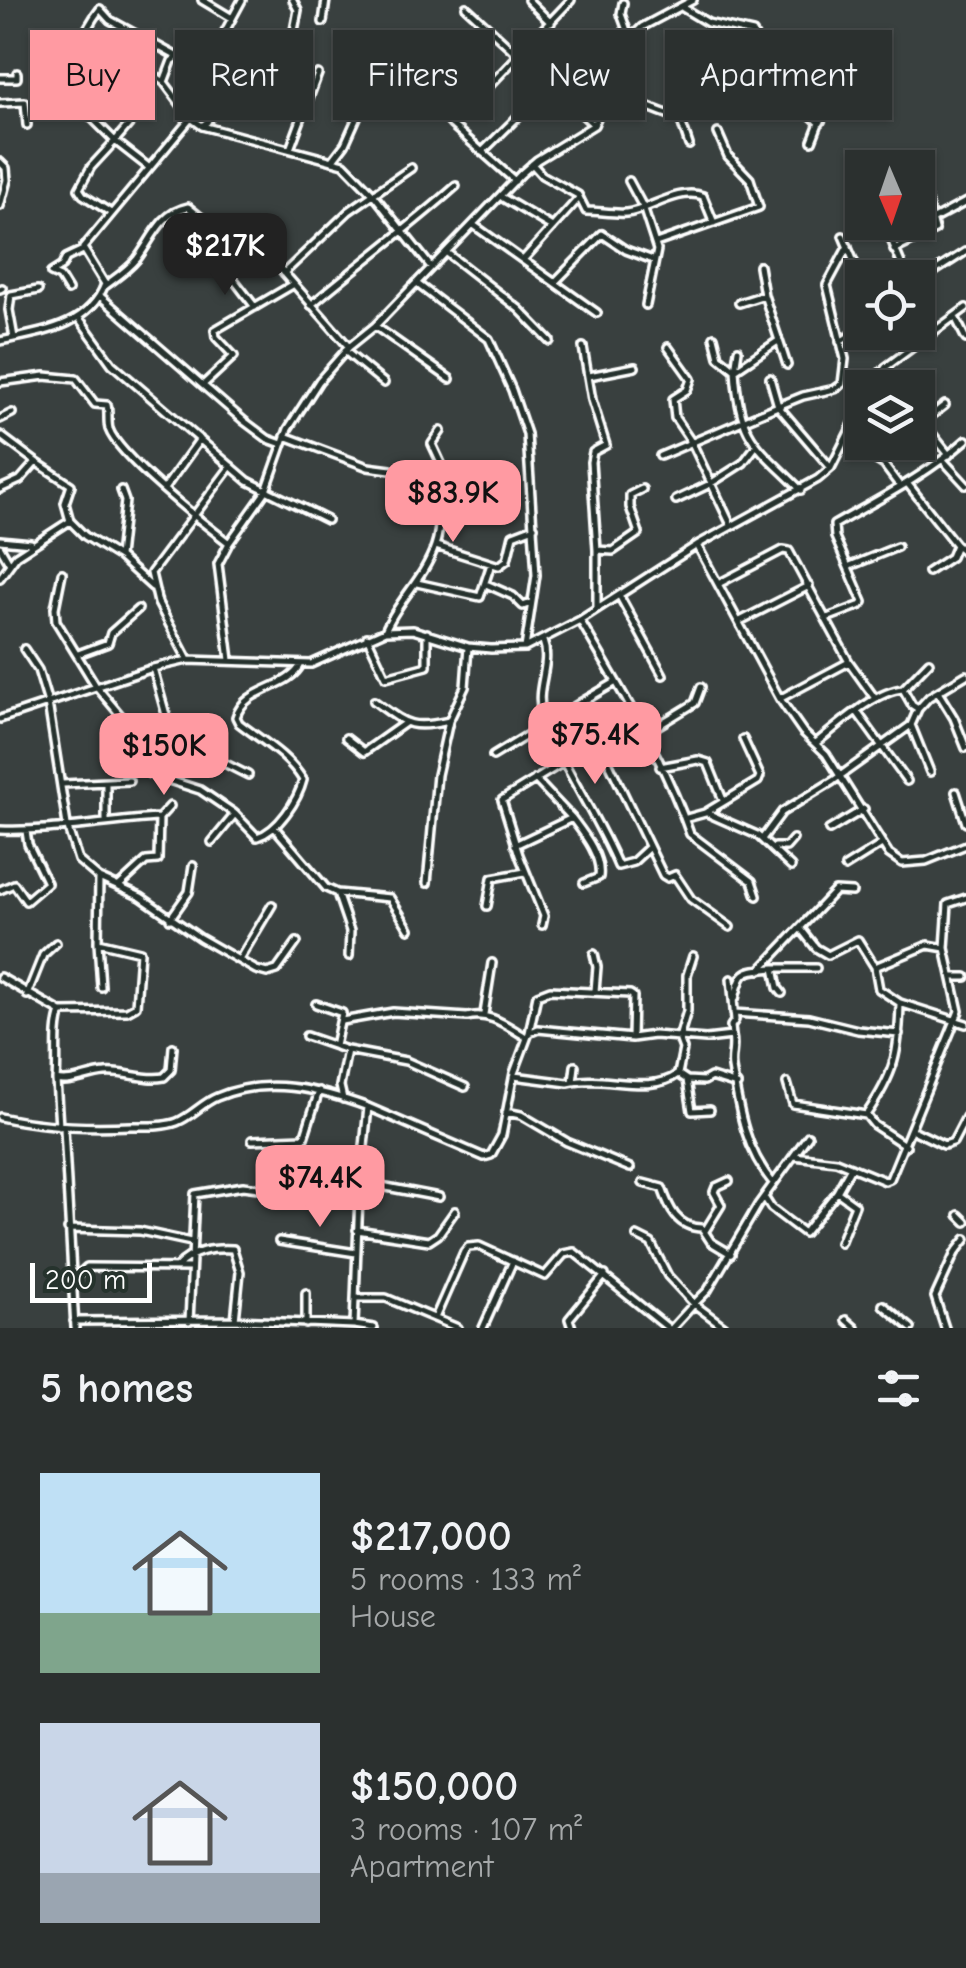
<!DOCTYPE html>
<meta charset="utf-8">
<style>
body{margin:0;font-family:"Comic Neue",sans-serif;background:#373c3b;color:#f1f3f6;height:100vh;display:flex;flex-direction:column;font-size:38px;white-space:nowrap}
*{box-sizing:border-box;margin:0}
p{font-size:32px;color:#a6a9aa}
.icon{flex:none;width:55px;height:55px;fill:none;stroke:currentColor;stroke-width:2;stroke-linecap:round;stroke-linejoin:round}
.map{position:relative;height:1328px;overflow:hidden}
.details{display:flex;flex-direction:column;background:#2b302f;flex:1}
.details>*{flex:none}
.banner{position:absolute;left:30px;top:30px;width:908px;height:90px;display:flex;gap:20px}
.needle{width:65px;rotate:178deg}
.controls{position:absolute;left:845px;top:150px;display:grid;gap:20px}
.controls a{display:grid;place-items:center;width:90px;height:90px;border-radius:0px;background:#2b302f;box-shadow:0 2px 8px #0004,0 0 0 2px #474b4b;font-size:50px}
.scale{position:absolute;left:30px;bottom:25px;width:122px;box-sizing:border-box;padding-left:10px;border:5px solid #fff;border-top:0;font-size:28px;line-height:35px;white-space:nowrap;color:#fff;-webkit-text-stroke:8px #26332d;paint-order:stroke}
.price{position:absolute;translate:-50% -85px;padding:0 22px;border-radius:20px;background:#ff9aa2;color:#111;font-size:32px;line-height:65px;filter:drop-shadow(0 2px 5px #0008)}
.price::after{content:'';position:absolute;left:50%;top:60px;width:30px;height:22px;margin-left:-15px;background:inherit;clip-path:polygon(0 0,100% 0,50% 100%)}
.price.active{background:#222;color:#fff}
ul{padding:0;list-style:none}
li{display:flex;align-items:center;gap:30px;height:250px;padding:0 40px}
li span{display:grid;place-items:center;flex:none;width:280px;height:200px;border-radius:0px;color:#555}
li>.icon{margin-inline-start:auto}
span .icon{width:120px;height:120px;fill:#fffc;stroke-width:1}
li b{font-size:42px}
h2{display:flex;justify-content:space-between;align-items:center;height:120px;padding:0 40px;font-size:42px}
.tag{padding:0 35px;border-radius:0px;background:#2b302f;box-shadow:0 2px 8px #0004,0 0 0 2px #474b4b;font-size:35px;line-height:90px}
.tag.active{background:#ff9aa2;color:#111}
.map>svg:first-child{display:block}
.lines{fill:none;stroke-linecap:round;stroke-linejoin:round}
.street-casing{stroke:#fff;stroke-width:12}
.street{stroke:#26332d;stroke-width:5}
</style>
<div class="map">
<svg width="966" height="1328" viewBox="0 0 966 1328">
<rect width="100%" height="100%" fill="#39403f"/>
<filter id="ink" filterUnits="userSpaceOnUse"><feTurbulence type="fractalNoise" baseFrequency=".01" numOctaves="2"/><feDisplacementMap in="SourceGraphic" scale="20" xChannelSelector="R" yChannelSelector="G"/><feConvolveMatrix kernelMatrix="1 2 1 2 8 2 1 2 1" color-interpolation-filters="sRGB"/></filter>
<g filter="url(#ink)">
<g class="lines">
<defs>
<path id="street" d="M202,0L232,18
M293,0L298,10L285,77L305,88L309,96
M528,0L551,23
M623,3L621,14L630,39
M466,7L594,125
M683,8L708,23L753,33C759,45 769,60 765,72L819,123L812,141
M323,22L326,0
M84,33L123,53L164,82
M459,59L426,96L452,125L515,181
M0,78H17V73
M607,96C633,97 653,111 680,118L689,145
M0,103L25,102L27,125
M191,118L164,82L172,61L180,55L214,66
M131,122L115,141L147,166
M820,123L842,82L856,90
M452,125L571,0
M202,126L344,164L373,194L431,267
M290,149L318,74
M482,152L551,84
M332,161L345,144L366,97
M0,162L6,168L7,180L0,206
M532,164L542,175L578,195L586,211C599,211 613,214 626,213C649,211 677,187 703,196L714,223
M629,181L643,207L657,250L646,305
M503,198L552,227
M111,213L83,195L79,189L91,167L115,141L73,99C78,62 75,41 100,9L110,20L176,56
M934,219L966,202
M884,222L907,278
M475,226L597,313
M251,235L349,347
M843,236L862,281
M656,243L759,207L750,179L728,156L718,133
M894,250L935,230L924,189L918,185
M447,253L519,309L550,341
M523,260L579,198
M759,266L764,295
M225,268L255,307
M284,273L349,211L411,168
M555,282L602,234L626,250L653,260
M918,282L965,252
M416,283L489,339L512,390L527,434L536,575L525,648
M105,286C117,277 128,270 137,259C153,238 160,213 188,207L209,224
M0,289L2,288
M68,290L60,277L51,273L62,266L66,258L83,250
M100,296L244,421L268,439L282,444
M739,303L764,295L787,365
M311,305C359,264 409,228 456,186
M955,317L966,339
M79,318L112,364L248,481L327,520
M918,318L930,333
M375,326L450,379
M714,337L719,357L735,370L738,350
M14,338L9,310L11,295L38,290
M0,341C41,332 89,327 105,284L83,248L191,118L202,126L207,122L228,84L214,66L223,35L242,0
M778,341L735,370C739,439 755,444 801,490
M840,342L862,328
M583,347L592,400L606,445L593,452L591,462L597,550V608
M668,347L691,379L687,390L673,399L675,418L692,443L731,525
M345,351L384,383
M881,372L896,388
M589,376L635,367
M0,382L45,376L76,379L95,404L107,405C109,412 107,422 109,429C118,456 204,524 229,543
M204,384L234,356L216,337L215,330L294,284
M871,388L886,367L966,308
M918,416L949,455
M0,419L12,413
M922,423L945,405
M0,435L36,462L20,480L0,489
M285,436L368,467L391,470L440,491
M846,441L884,465L899,485
M660,456L778,406L770,378
M943,460L966,485
M36,462L71,485L65,503L70,521L85,536L119,557L152,587
M831,468L778,406L803,396L835,389L842,384L845,359L827,285L848,246
M907,483L956,545L966,553
M164,489L200,439
M676,500L710,484L743,463L756,446
M0,540L31,543
M697,545L780,699L803,732L826,754L889,854L902,863L926,861L966,845
M436,546L499,566L507,560L513,535L534,527
M0,547L10,564
M597,550L613,551L639,533L630,507V495L642,489
M119,557L125,501L121,490
M850,566L897,547
M928,572L951,557L956,545
M62,573L55,608L56,621L96,686L127,723L137,744L148,747L151,738L171,733
M0,578L16,556L70,521
M417,583L480,597L491,564
M720,583L783,550L789,551L849,662L874,697
M486,584L513,596L523,606L531,603
M619,595L663,675
M827,618L861,605L863,602L835,537L834,525C879,499 927,475 966,440
M580,620C620,689 664,759 690,834L752,881L757,896
M740,621L809,586
M385,631C398,600 424,579 435,546C443,523 438,498 446,474L432,444L441,431
M367,637L386,677L427,666V633
M543,641C552,664 535,688 542,711C560,766 596,813 618,866L633,862L648,848
M24,649L38,670L48,703L67,825L78,860L99,878L141,897L200,938L256,970L267,973L277,970L297,942
M78,654L108,643L111,633L138,609
M188,660L158,603L151,573L231,466
M230,660L218,564L229,543L266,491L288,429L319,381L349,347L375,326L521,174L537,160L594,125L630,39L642,27L693,0
M153,668L171,733L190,727L218,760L248,775
M903,689L929,662
M938,692L954,718L966,748
M781,698L849,662
M374,701C406,724 409,730 449,721
M580,703L616,682
M857,712L907,781
M0,719L153,668L188,660L311,664L385,631L413,630L468,647L491,649L525,648L580,620L697,545L818,479L831,468L862,406
M911,725L930,772
M646,733L695,703L701,687
M346,738L364,752L405,723
M816,743C839,725 875,691 903,689L912,705L918,709
M148,747L150,774L200,790L234,813
M493,756L580,703L663,875L668,878L675,875L691,899L730,927
M660,767L698,760L708,763L723,800
M63,784L129,781
M956,792L966,823
M707,813L757,835L791,867
M572,818C584,834 602,856 599,877L584,883
M687,818L705,813L758,781L760,776L743,739
M106,821V784
M275,828L326,888L337,893L390,898L409,929
M0,830C54,832 105,821 159,818L170,806
M829,830L864,809
M762,839L782,812L833,781L911,725L918,709L929,697L966,675
M212,842L235,814L257,837C278,831 298,800 303,780C287,754 262,741 239,723L236,717C245,686 289,690 301,664
M515,845L572,818L535,779
M775,847H786L793,839
M845,867L882,844
M427,883L437,775L449,721L465,687L468,647
M119,886L146,861L158,860L159,818
M0,890L14,884L26,901L47,883L28,844L26,831
M337,893L350,931L349,956
M487,906L492,878L525,872
M170,919L189,892L193,866
M542,925L544,916L519,855L502,800L564,762
M801,929L816,948L828,955L858,940L875,967
M98,942L101,987
M594,954L597,967L595,991
M239,960L272,905
M775,968H816
M760,970L835,891L852,892
M0,977L61,1012L127,1011L136,1006L140,952L98,942L99,879
M952,977H966
M27,995L43,955L56,943
M735,999C742,968 744,971 774,968L778,988L782,993
M900,1003L966,1024
M316,1004L342,1013L335,1046
M61,1012C54,1030 58,1059 56,1080C71,1084 89,1074 105,1073C125,1071 144,1081 164,1077L171,1070L173,1047
M734,1013L809,1018L858,1030L899,1034
M484,1014L492,963
M342,1021L393,1012L467,1017C490,1011 507,1026 526,1037
M529,1033L538,1029L632,1038L654,1035L706,1039L732,1036L731,1026L735,1020L731,979
M306,1036L347,1050L406,1061L465,1087
M732,1036C735,1048 730,1057 732,1068C739,1110 745,1149 773,1183
M678,1074L683,1049L679,1038L687,1011V975L693,956
M678,1074L687,1080L692,1111L710,1110
M514,1076L568,1083L573,1082L575,1066
M56,1080L59,1126
M687,1080L704,1081L711,1077L737,1085
M573,1082C605,1075 650,1095 678,1074
M787,1083L793,1104L866,1115C895,1073 899,1053 900,1003L879,989L875,967L928,945L945,948
M343,1099L340,1086L347,1050
M506,1112L521,1115L567,1142L630,1168
M866,1115L874,1125L906,1146
M0,1117C44,1127 86,1128 131,1126C146,1126 164,1127 177,1122C192,1116 202,1103 217,1097C267,1076 319,1089 368,1107
M64,1128L75,1328
M913,1130L944,1145L953,1142L966,1117
M252,1140L304,1138L319,1091
M794,1156L836,1161L885,1181L890,1179L959,1011L945,948L948,904L966,898
M643,1183L662,1188C669,1208 677,1228 702,1228L711,1242L731,1254
M837,1192L851,1167
M360,1193L376,1185L439,1197
M764,1197L771,1208L804,1233L837,1192L855,1205L840,1243
M959,1215L966,1222
M68,1229L140,1231L191,1242
M357,1230L429,1241L438,1235L455,1211
M705,1231L721,1205L714,1192L716,1187L729,1181
M637,1236L651,1243L668,1276L694,1304L708,1290L758,1205L808,1136
M279,1241L356,1253
M177,1267C192,1250 213,1248 233,1249L240,1272L235,1320
M74,1279L87,1267L191,1268
M355,1298H386L458,1328
M883,1305L911,1328
M435,1318L464,1252L468,1247L479,1246L545,1276L564,1254L574,1252L668,1328
M846,1320L855,1328
M74,1321L235,1320L354,1325
M189,1322L195,1194L243,1186L274,1190L294,1187L306,1196L321,1192L358,1196
M306,1324V1293
M374,1328L354,1325L359,1196L368,1107L484,1157L491,1155L502,1135L514,1073L529,1033L537,995L550,990L630,994L633,996L632,1038
M483,1328L513,1261
M572,1328L569,1319L605,1275
M672,1328L694,1304L726,1328
M945,1328L935,1297L955,1253L966,1239"/>
</defs>
<use href="#street" class="street-casing"/>
<use href="#street" class="street"/>
</g>
</g>
</svg>
<div class="controls">
<a><svg class="needle" viewBox="-14 -14 28 28"><path d="M0-13l5 13h-10z" fill="#e53935"/><path d="M0 13l5-13h-10z" fill="#a6a9aa"/></svg></a>
<a><svg class="icon" aria-label="locate" viewBox="0 0 24 24"><circle cx="12" cy="12" r="6"/><path d="M12 2v4M12 18v4M2 12h4M18 12h4"/></svg></a>
<a><svg class="icon" aria-label="layers" viewBox="0 0 24 24"><path d="M12 4l9 5-9 5-9-5zM3 14l9 5 9-5"/></svg></a>
</div>
<div class="scale">200 m</div>
<b class="price active" style="left:225px;top:298px">$217K</b>
<b class="price" style="left:453px;top:545px">$83.9K</b>
<b class="price" style="left:595px;top:787px">$75.4K</b>
<b class="price" style="left:164px;top:798px">$150K</b>
<b class="price" style="left:320px;top:1230px">$74.4K</b>
<div class="banner">
<a class="tag active">Buy</a>
<a class="tag">Rent</a>
<a class="tag">Filters</a>
<a class="tag">New</a>
<a class="tag">Apartment</a>
</div>
</div>
<section class="details">
<h2>5 homes<svg class="icon" aria-label="filters" viewBox="0 0 24 24"><path d="M4 7h16M4 17h16"/><circle cx="9" cy="7" r="2"/><circle cx="15" cy="17" r="2"/></svg></h2>
<ul>
<li><span style="background:linear-gradient(#bfe0f5 70%,#7fa58c 0)"><svg class="icon" aria-label="home" viewBox="0 0 24 24"><path d="M3 11l9-7 9 7M6 9v11h12V9"/></svg></span><div><b>$217,000</b><p>5 rooms · 133 m²</p><p>House</p></div></li>
<li><span style="background:linear-gradient(#c9d6e8 75%,#9aa5b1 0)"><svg class="icon" aria-label="home" viewBox="0 0 24 24"><path d="M3 11l9-7 9 7M6 9v11h12V9"/></svg></span><div><b>$150,000</b><p>3 rooms · 107 m²</p><p>Apartment</p></div></li>
</ul>
</section>
